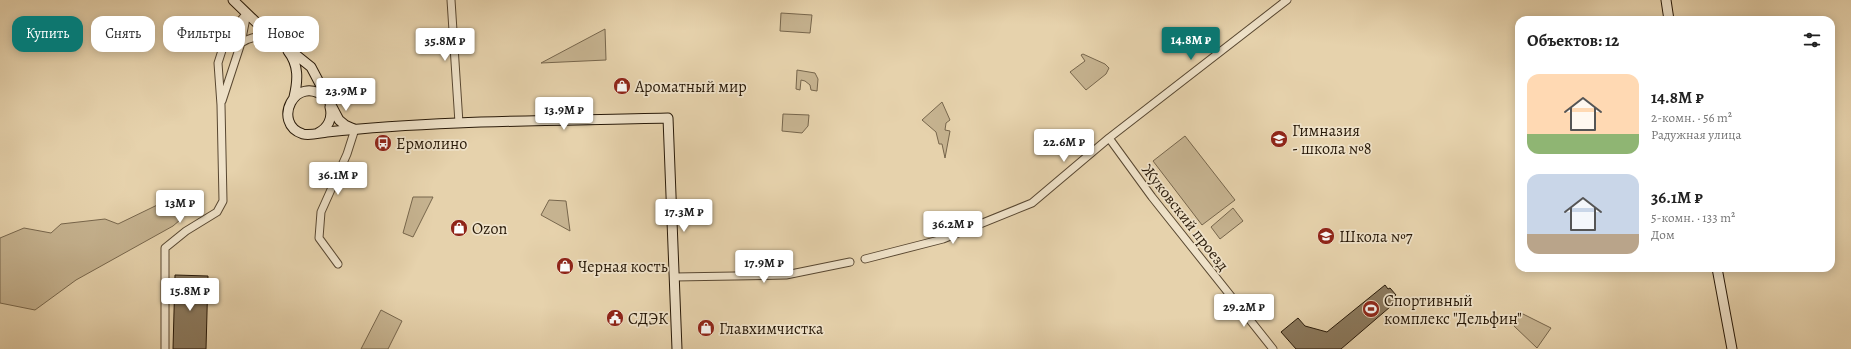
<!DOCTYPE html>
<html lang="ru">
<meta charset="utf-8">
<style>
body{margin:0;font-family:Alegreya,serif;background:#f6f6f6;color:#222;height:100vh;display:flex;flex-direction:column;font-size:15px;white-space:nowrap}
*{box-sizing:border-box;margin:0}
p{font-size:13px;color:#767676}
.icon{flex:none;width:22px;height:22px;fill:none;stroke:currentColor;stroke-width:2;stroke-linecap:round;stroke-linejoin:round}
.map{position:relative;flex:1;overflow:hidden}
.sheet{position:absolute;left:1515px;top:16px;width:320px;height:256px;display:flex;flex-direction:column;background:#fff;border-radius:12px;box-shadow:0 2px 10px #0003}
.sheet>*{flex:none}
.hud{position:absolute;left:12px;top:16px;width:380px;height:36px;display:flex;gap:8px}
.price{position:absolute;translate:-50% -34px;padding:0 9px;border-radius:4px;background:#fff;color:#222;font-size:13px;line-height:26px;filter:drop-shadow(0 1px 2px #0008)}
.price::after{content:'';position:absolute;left:50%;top:24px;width:12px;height:9px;margin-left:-6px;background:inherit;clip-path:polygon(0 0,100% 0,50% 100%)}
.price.current{background:#0f766e;color:#fff}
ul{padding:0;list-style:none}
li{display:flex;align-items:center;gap:12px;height:100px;padding:0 12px}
li span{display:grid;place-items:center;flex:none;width:112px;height:80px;border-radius:12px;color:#555}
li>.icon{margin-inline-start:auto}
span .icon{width:48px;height:48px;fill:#fffc;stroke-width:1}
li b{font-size:17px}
h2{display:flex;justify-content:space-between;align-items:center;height:48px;padding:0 12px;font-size:17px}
.tag{padding:0 14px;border-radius:12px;background:#fff;box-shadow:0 2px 10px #0003;font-size:14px;line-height:36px}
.tag.current{background:#0f766e;color:#fff}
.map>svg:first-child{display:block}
.green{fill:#c6b390;stroke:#77664c}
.building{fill:#8b795d;stroke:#281908}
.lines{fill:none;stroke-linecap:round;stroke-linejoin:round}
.street-casing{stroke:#584731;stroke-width:9}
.secondary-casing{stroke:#281908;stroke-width:11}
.street{stroke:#efe2c9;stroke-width:7}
.secondary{stroke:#efe2c9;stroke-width:9}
.labels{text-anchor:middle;stroke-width:3.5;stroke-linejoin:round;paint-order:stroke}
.poi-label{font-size:16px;fill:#281908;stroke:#efe2c9;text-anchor:start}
.street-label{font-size:16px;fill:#281908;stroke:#efe2c9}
</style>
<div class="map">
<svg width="1851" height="349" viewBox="0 0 1851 349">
<rect width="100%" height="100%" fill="#e6d2ac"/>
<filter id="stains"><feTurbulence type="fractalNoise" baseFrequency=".005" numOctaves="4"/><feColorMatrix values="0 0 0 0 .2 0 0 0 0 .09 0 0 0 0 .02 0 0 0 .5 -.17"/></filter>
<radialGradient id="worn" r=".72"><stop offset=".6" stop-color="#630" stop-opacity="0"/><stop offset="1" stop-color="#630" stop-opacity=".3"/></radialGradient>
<path class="green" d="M781,13L812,15L810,33L780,31Z
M605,29L606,60L541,63Z
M1083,54L1105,64L1109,68L1106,74L1086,90L1070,72L1085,61L1081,55Z
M797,70L815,73L818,79L817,91L811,90L810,85L805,81L801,80L800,90L796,89Z
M942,102L950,120L946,123L945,130L950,131L945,158L942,144H939L936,132L922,120Z
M783,114L809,115L808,126L802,133L782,131Z
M1185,136L1235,200L1202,225L1153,161Z
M180,194L201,202L173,226L76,280L35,310L0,303V238L24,228L51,233L61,224L105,219L118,224Z
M413,197H433L413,237L403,233Z
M549,200L566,201L570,231L541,215Z
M1233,208L1243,221L1220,239L1211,227Z
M381,310L402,321L388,349H361Z
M1521,313L1551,328L1537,348L1514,326Z"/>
<path class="building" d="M175,275L208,276L206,349H173Z
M1385,285L1388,289L1390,288L1396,295L1394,296L1397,301L1341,349H1296L1281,332L1298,318L1305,326L1327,332Z"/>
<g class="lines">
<defs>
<path id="street" d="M451,0L459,123
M241,43C252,36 260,36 272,36
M222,101L241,43L247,13
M1109,138L1152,197L1273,349
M865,259L943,239L1032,203L1109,138L1287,0
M338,264L319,238L321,212L347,154L355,129
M675,277L786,275L850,262
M165,349V248L186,231L217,212L223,201L221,105L218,63L226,38L247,13"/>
<path id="secondary" d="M233,0L260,26L311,67L339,120L345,125L354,129
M1666,0L1669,20
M288,51C299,65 298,80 294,97
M326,98C295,72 271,124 303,134C310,136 319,133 327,132C440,120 554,121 668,118L677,349
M318,133C328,128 333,118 330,107
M1717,268L1732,349"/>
</defs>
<use href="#street" class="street-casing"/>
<use href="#secondary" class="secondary-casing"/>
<use href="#street" class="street"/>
<use href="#secondary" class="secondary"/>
</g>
<defs>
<symbol id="shop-disc" viewBox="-11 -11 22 22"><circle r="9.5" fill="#8f2418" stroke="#efe2c9"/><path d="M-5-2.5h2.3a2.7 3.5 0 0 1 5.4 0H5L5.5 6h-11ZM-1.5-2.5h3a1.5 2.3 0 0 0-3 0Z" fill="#fff"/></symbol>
<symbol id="school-disc" viewBox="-11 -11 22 22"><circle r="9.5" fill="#8f2418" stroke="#efe2c9"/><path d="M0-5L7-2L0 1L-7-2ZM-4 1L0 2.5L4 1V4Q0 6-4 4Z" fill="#fff"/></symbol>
<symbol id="bus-disc" viewBox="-11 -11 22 22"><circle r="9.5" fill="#8f2418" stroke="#efe2c9"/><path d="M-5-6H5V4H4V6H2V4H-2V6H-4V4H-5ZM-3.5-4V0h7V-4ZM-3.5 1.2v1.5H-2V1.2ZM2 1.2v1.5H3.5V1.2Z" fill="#fff"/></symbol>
<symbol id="stadium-disc" viewBox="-11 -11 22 22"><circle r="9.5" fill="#8f2418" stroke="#efe2c9"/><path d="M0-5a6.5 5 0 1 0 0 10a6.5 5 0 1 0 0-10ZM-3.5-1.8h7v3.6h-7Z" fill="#fff"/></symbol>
<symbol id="civic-disc" viewBox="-11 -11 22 22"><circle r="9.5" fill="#8f2418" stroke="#efe2c9"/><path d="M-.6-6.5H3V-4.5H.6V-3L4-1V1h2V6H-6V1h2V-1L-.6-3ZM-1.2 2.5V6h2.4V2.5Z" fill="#fff"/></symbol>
</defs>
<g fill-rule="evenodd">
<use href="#shop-disc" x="612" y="76" width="20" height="20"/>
<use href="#school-disc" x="1269" y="129" width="20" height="20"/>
<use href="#bus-disc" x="373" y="133" width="20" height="20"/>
<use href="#shop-disc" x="449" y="218" width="20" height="20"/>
<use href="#school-disc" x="1316" y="226" width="20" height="20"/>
<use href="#shop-disc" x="555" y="256" width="20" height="20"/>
<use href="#stadium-disc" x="1361" y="299" width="20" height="20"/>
<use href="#civic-disc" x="605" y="308" width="20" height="20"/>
<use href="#shop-disc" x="696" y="318" width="20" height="20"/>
</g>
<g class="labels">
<g class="poi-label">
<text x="635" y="92">Ароматный мир</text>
<text x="1292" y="136">Гимназия<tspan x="1292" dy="18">- школа №8</tspan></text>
<text x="396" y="149">Ермолино</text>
<text x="472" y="234">Ozon</text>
<text x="1339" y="242">Школа №7</text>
<text x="578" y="272">Черная кость</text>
<text x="1384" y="306">Спортивный<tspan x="1384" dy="18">комплекс "Дельфин"</tspan></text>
<text x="628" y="324">СДЭК</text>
<text x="719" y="334">Главхимчистка</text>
</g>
<g class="street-label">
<text transform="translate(1186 217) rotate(52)" y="6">Жуковский проезд</text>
</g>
</g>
<rect width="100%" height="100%" filter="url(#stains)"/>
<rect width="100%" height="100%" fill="url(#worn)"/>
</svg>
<b class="price current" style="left:1191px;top:61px">14.8M ₽</b>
<b class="price" style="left:445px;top:62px">35.8M ₽</b>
<b class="price" style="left:346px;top:112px">23.9M ₽</b>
<b class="price" style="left:564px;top:131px">13.9M ₽</b>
<b class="price" style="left:1064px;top:163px">22.6M ₽</b>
<b class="price" style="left:338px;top:196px">36.1M ₽</b>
<b class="price" style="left:180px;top:224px">13M ₽</b>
<b class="price" style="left:684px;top:233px">17.3M ₽</b>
<b class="price" style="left:953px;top:245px">36.2M ₽</b>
<b class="price" style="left:764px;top:284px">17.9M ₽</b>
<b class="price" style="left:190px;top:312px">15.8M ₽</b>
<b class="price" style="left:1244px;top:328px">29.2M ₽</b>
<div class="hud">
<a class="tag current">Купить</a>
<a class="tag">Снять</a>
<a class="tag">Фильтры</a>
<a class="tag">Новое</a>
</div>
<section class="sheet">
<h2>Объектов: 12<svg class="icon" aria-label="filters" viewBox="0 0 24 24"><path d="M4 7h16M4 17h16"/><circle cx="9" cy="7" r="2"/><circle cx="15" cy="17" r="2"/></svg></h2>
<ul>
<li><span style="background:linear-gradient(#ffd9b3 75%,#8fb573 0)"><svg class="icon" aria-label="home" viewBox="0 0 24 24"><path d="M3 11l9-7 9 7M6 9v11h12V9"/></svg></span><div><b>14.8M ₽</b><p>2-комн. · 56 m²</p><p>Радужная улица</p></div></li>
<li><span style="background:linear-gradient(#c9d6e8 75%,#b9a48a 0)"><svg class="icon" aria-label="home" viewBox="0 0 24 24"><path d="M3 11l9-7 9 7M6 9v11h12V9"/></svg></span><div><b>36.1M ₽</b><p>5-комн. · 133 m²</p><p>Дом</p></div></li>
</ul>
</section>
</div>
